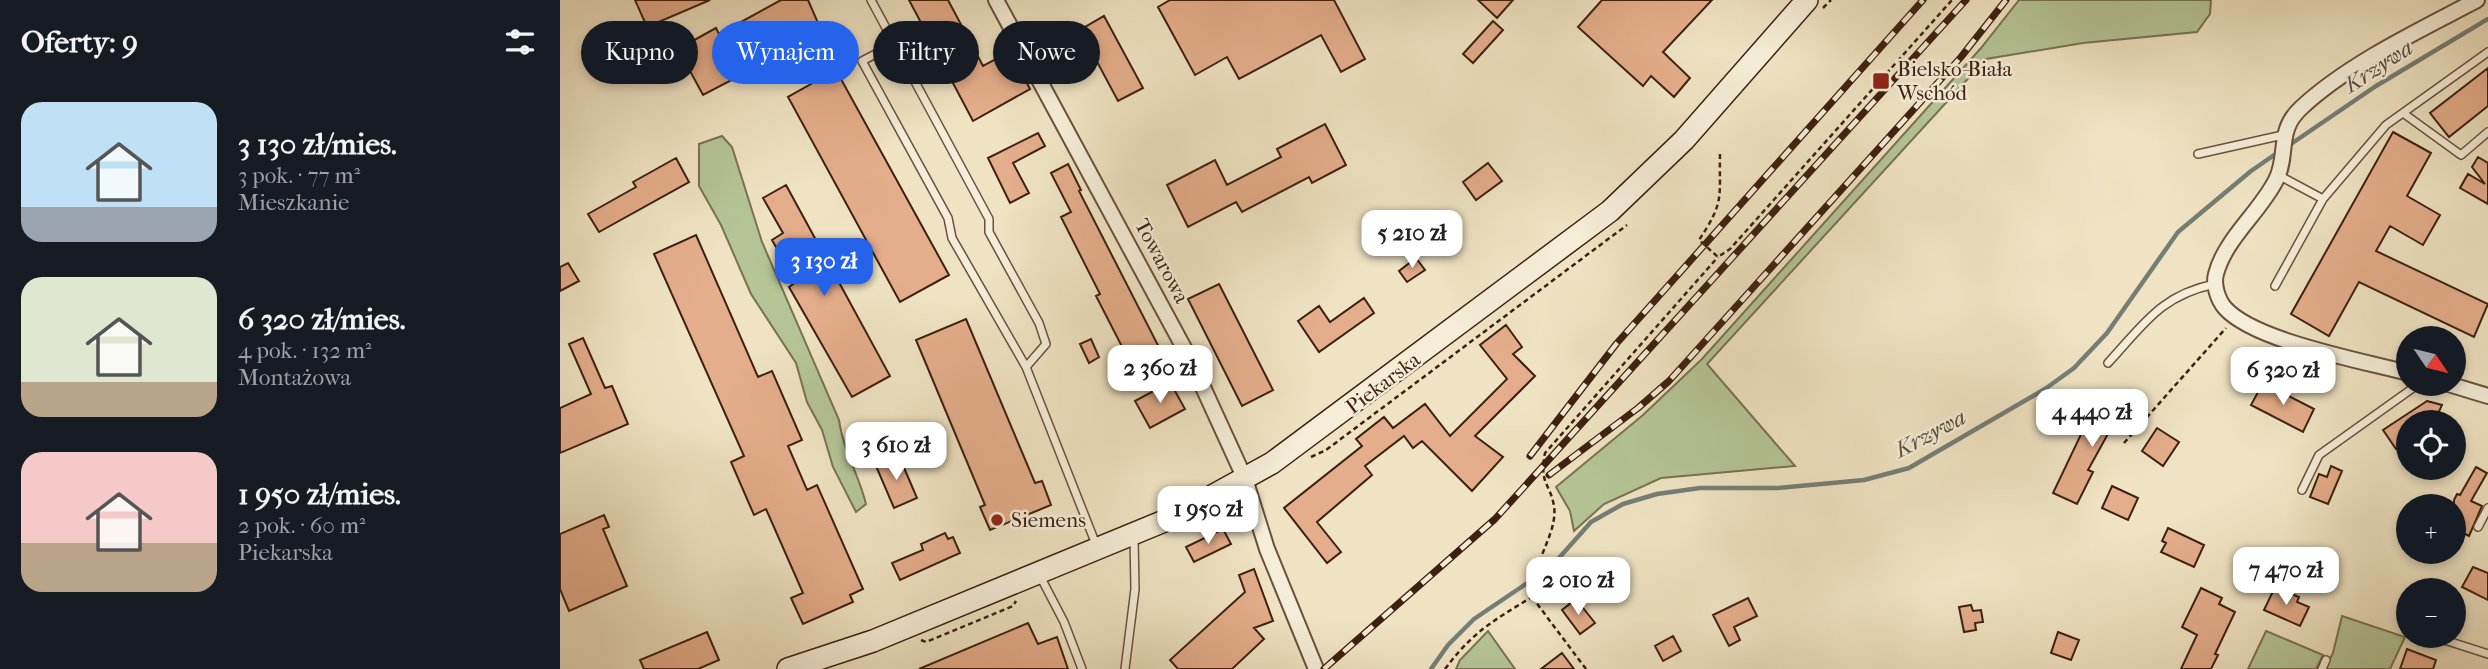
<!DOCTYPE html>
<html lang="pl">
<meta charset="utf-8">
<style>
body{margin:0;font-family:"IM FELL French Canon",serif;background:#20242c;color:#f1f3f6;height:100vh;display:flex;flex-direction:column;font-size:26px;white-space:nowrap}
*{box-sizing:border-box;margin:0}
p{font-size:23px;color:#9ea1a6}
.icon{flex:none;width:38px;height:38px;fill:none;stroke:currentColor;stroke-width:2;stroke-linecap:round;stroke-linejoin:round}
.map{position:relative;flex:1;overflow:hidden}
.sheet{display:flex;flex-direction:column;background:#171b24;width:560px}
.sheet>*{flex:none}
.hud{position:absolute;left:21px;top:21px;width:665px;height:63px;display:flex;gap:14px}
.needle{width:46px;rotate:125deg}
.controls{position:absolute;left:1836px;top:326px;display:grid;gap:14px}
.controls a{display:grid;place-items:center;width:70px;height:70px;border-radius:50%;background:#171b24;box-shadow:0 4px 10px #0003;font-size:35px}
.price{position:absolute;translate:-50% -60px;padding:0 16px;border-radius:14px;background:#fff;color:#222;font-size:23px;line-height:46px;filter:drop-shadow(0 2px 4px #0008)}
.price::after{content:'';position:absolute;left:50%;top:42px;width:21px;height:16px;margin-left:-10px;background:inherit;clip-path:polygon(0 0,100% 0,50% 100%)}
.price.on{background:#2563eb;color:#fff}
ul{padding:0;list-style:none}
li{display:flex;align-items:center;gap:21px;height:175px;padding:0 21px}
li span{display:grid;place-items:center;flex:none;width:196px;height:140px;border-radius:21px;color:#555}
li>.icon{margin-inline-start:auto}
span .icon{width:84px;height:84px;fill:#fffc;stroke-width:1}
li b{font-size:30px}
h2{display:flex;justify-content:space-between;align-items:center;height:84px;padding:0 21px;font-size:30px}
.chip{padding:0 24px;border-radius:32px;background:#171b24;box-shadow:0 4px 10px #0003;font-size:24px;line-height:63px}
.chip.on{background:#2563eb;color:#fff}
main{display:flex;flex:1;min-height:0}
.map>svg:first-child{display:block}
.green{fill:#b5c597;stroke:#797254;stroke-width:2}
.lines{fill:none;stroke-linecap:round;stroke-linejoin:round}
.stream{stroke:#757e75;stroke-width:4.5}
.building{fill:#e4ad8b;stroke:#3d2010;stroke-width:2}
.lane-casing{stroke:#6a513d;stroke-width:10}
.street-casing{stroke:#6a513d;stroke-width:18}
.secondary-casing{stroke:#3d2010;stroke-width:24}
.path{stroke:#3d2010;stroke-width:2.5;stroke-dasharray:5 3.5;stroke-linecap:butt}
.lane{stroke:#f5edd8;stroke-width:7}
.street{stroke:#f5edd8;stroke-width:14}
.secondary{stroke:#f5edd8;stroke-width:21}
.rail-casing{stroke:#3d2010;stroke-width:7}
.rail{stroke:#f5edd8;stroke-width:4.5;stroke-dasharray:13;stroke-linecap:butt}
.poi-dot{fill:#8f2418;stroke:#f5edd8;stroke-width:2.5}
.labels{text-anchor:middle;stroke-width:5;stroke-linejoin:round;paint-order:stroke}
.poi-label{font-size:21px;fill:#3d2010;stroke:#f5edd8;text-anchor:start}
.street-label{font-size:21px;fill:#3d2010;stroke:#f5edd8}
.water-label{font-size:23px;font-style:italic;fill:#594f42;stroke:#f5edd8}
</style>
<main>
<section class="sheet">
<h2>Oferty: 9<svg class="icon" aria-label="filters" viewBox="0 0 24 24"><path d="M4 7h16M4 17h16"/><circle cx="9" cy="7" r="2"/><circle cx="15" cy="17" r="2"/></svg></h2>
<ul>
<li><span style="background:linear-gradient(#bfe0f5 75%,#9aa5b1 0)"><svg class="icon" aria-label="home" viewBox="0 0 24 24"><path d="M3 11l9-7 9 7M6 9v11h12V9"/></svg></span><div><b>3 130 zł/mies.</b><p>3 pok. · 77 m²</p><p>Mieszkanie</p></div></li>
<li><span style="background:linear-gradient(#dfe7d0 75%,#b9a48a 0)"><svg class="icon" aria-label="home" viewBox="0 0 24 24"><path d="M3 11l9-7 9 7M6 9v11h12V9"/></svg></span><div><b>6 320 zł/mies.</b><p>4 pok. · 132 m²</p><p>Montażowa</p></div></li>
<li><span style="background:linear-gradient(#f6c9c9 65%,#b9a48a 0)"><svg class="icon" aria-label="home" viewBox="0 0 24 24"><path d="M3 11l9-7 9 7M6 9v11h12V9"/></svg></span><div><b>1 950 zł/mies.</b><p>2 pok. · 60 m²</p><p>Piekarska</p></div></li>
</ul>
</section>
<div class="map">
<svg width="1928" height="669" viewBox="0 0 1928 669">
<rect width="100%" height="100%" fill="#efe3c3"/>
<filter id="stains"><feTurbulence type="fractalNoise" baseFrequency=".00286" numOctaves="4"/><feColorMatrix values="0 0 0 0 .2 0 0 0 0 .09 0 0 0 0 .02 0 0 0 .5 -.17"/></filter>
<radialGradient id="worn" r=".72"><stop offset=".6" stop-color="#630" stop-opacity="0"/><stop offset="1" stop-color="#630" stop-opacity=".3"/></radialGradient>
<path class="green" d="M1459,0H1651L1650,14L1637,32L1523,43L1426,59L1147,364L1235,466L1101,478L1044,504L1014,531L1010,511L996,487L1083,415L1142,359L1421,48Z
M162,136L172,147L202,242L279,420C283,450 299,475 306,504L296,512L273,467L262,430L247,402L236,363L191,294L161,225L139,186V144Z
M1782,616L1845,637L1830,669H1765L1773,653Z
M928,631L955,669H896L900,660Z
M1706,631L1763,655L1756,669H1688Z"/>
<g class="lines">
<path class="stream" d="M1728,146L1816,86L1928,19
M871,669L888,645L914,619L991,567L1031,522L1063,504L1097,494L1140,488H1217L1304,480L1349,468L1485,389L1514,368L1547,333L1618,232L1691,171L1720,151"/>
</g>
<path class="building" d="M75,0H150L87,27Z
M221,0H248L265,39L185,82L181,75L143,95L118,49L156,28L159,34Z
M349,0H388L423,66L451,51L470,89L413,121Z
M610,0H774L805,59L781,72L761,35L679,79L667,57L635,75L598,7Z
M918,0H953L937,18Z
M1042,0H1152L1103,52L1130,78L1114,97L1091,76L1083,86L1018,27Z
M544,16L583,88L558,101L520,30Z
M933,21L943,30L913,63L903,54Z
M1928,68V106L1889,137L1870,113Z
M276,70L389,275L340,302L228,97Z
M765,124L786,165L752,183L749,177L682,212L676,202L628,227L607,185L655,160L667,185L721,157L717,149Z
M1833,132L1871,153L1847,196L1880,215L1863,245L1830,226L1816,251L1928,304L1914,337L1799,282L1769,336L1731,314Z
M478,133L485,146L453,163L469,193L450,203L428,158Z
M1918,157L1928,163V204L1900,188L1908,174L1925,184L1912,167Z
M116,158L129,182L39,232L28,214L76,187L73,182Z
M928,163L942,181L916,200L903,182Z
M508,164L521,190L519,191L604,357L575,372L536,296L540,294L501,217L511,212L491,173Z
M226,185L330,376L292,397L229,287L236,282L212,240L223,233L203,198Z
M136,235L198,377L212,371L242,440L228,446L247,490L257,485L303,589L290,595L293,602L243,624L231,598L243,593L206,509L194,515L171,462L184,456L94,254Z
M856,258L865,270L847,282L839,271Z
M8,263L19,281L0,291V267Z
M659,284L713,390L682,406L628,299Z
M804,298L814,313L759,352L738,321L759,306L770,322Z
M406,319L475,483L482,481L491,505L430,530L420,507L425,505L356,340Z
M946,325L962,347L953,354L975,376L915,436L943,457L912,491L862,441L853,448L844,436L805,466L812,475L757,522L781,552L767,563L724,508L802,446L796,439L824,417L833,428L865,404L890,436L947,379L920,345Z
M23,338L45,388L52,386L68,424L0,453V408L31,394L9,344Z
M531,339L539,357L529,363L520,344Z
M610,382L625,409L590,428L575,401Z
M1703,383L1754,409L1743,432L1691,405Z
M1555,392L1578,404L1566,427L1555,421L1528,470L1533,472L1517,504L1493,493L1524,428L1534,433Z
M1867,401L1882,405L1874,422H1848V450L1836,449L1823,430Z
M1597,428L1619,442L1603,466L1582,451Z
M339,456L357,498L334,508L316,466Z
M1771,466L1782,471L1768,504L1750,497L1759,474L1767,477Z
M1916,467L1927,473L1911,501L1922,506L1909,536L1894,528V500L1897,494L1900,495Z
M1552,486L1578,498L1568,520L1542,508Z
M44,515L49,527L43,529L67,586L9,611L0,589V534Z
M1608,528L1644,545L1634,567L1601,552L1606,543L1602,541Z
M663,529L671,544L634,562L626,547Z
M385,533L388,539L393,537L400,553L340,580L332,563L363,550L361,544Z
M1913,567L1928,573V600L1902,587Z
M694,569L713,621L694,628L704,639L672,669H618L610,660L685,592L679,575Z
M1715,587L1739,597L1737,602L1749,607L1740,626L1704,610Z
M1641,588L1662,598L1659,604L1675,612L1655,654L1658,655L1651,669H1621L1637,635L1622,627Z
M1188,598L1197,616L1174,627L1180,640L1169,646L1153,615Z
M1016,599L1035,623L1020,634L1002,610Z
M1411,605L1413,611L1421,610L1423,622L1415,623L1416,630L1404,632L1399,607Z
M468,623L478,644L497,637L508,669H359Z
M147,632L159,660L138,669H84L80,660Z
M1498,632L1519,640L1511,660L1491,653Z
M1113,636L1121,651L1103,661L1095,646Z
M1847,649L1876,660L1873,669H1840Z
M1002,653L1014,669H981Z"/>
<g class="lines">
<defs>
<path id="lane" d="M311,0L429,219V232L479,323L486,344L466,367L537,547
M335,44L302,61L388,218L392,238L466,367
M1843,113L1901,155L1928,132
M1638,154L1723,135
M1718,175L1763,199
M1715,286L1763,199L1826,125L1928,52
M1548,363C1584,324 1601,295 1655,284
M1742,490L1759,455L1860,383
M1918,527L1928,508
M479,574L504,622L522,669
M1869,635L1928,654
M565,669L575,589L574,538
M1762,669L1766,660"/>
<path id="street" d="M436,0L631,361L685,479L707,549L756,669
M1848,373C1803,361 1694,341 1665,308C1658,300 1653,285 1656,274C1665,239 1700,212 1716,180C1729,154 1716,131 1741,108C1788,64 1860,30 1917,0
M1885,383L1928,396"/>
<path id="secondary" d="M228,669L313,641L614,517L712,463L1050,211L1124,140L1247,0"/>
</defs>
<use href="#lane" class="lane-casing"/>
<use href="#street" class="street-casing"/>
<use href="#secondary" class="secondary-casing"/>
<path class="path" d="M1263,8L1271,0
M1160,154C1159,198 1165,201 1139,240L1158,257L1170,249L1392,0
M1564,443L1666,328
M751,457L766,450L1067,225
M972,597L1026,669
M361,640L366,642L453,606L456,601
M885,669C920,622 945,616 990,585L979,564C984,546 997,526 994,506C990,483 979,484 985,453L1158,257"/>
<use href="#lane" class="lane"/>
<use href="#street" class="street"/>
<use href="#secondary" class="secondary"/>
<defs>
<path id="rail" d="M970,456L1057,343L1363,0
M989,475L1078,408L1109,381L1401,57L1446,0
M764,669L935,519L1406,0"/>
</defs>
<use href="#rail" class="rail-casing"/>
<use href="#rail" class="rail"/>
</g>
<g class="poi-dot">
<rect x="1312" y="72" width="18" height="18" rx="3.5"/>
<circle cx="437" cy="520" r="7"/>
</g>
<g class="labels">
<g class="poi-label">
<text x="1337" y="76">Bielsko-Biała<tspan x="1337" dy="24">Wschód</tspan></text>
<text x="451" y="527">Siemens</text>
</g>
<g class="street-label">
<text transform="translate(602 261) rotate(62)" y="7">Towarowa</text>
<text transform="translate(823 383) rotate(-37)" y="7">Piekarska</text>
</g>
<g class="water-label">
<text transform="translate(1818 66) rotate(-33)" y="8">Krzywa</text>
<text transform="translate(1370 433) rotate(-28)" y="8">Krzywa</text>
</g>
</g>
<rect width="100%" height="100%" filter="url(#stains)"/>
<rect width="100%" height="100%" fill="url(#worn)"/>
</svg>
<div class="controls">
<a><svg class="needle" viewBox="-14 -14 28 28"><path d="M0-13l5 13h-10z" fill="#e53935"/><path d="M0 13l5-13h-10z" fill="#9ea1a6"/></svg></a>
<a><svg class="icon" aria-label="locate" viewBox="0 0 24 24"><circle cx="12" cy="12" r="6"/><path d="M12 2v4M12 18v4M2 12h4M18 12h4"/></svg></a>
<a>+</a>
<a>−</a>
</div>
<b class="price" style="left:852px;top:270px">5 210 zł</b>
<b class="price on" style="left:264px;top:298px">3 130 zł</b>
<b class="price" style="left:600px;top:405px">2 360 zł</b>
<b class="price" style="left:1723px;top:407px">6 320 zł</b>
<b class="price" style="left:1532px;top:449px">4 440 zł</b>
<b class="price" style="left:336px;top:482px">3 610 zł</b>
<b class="price" style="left:648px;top:546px">1 950 zł</b>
<b class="price" style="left:1726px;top:607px">7 470 zł</b>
<b class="price" style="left:1018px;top:617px">2 010 zł</b>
<div class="hud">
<a class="chip">Kupno</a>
<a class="chip on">Wynajem</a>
<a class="chip">Filtry</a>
<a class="chip">Nowe</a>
</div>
</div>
</main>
